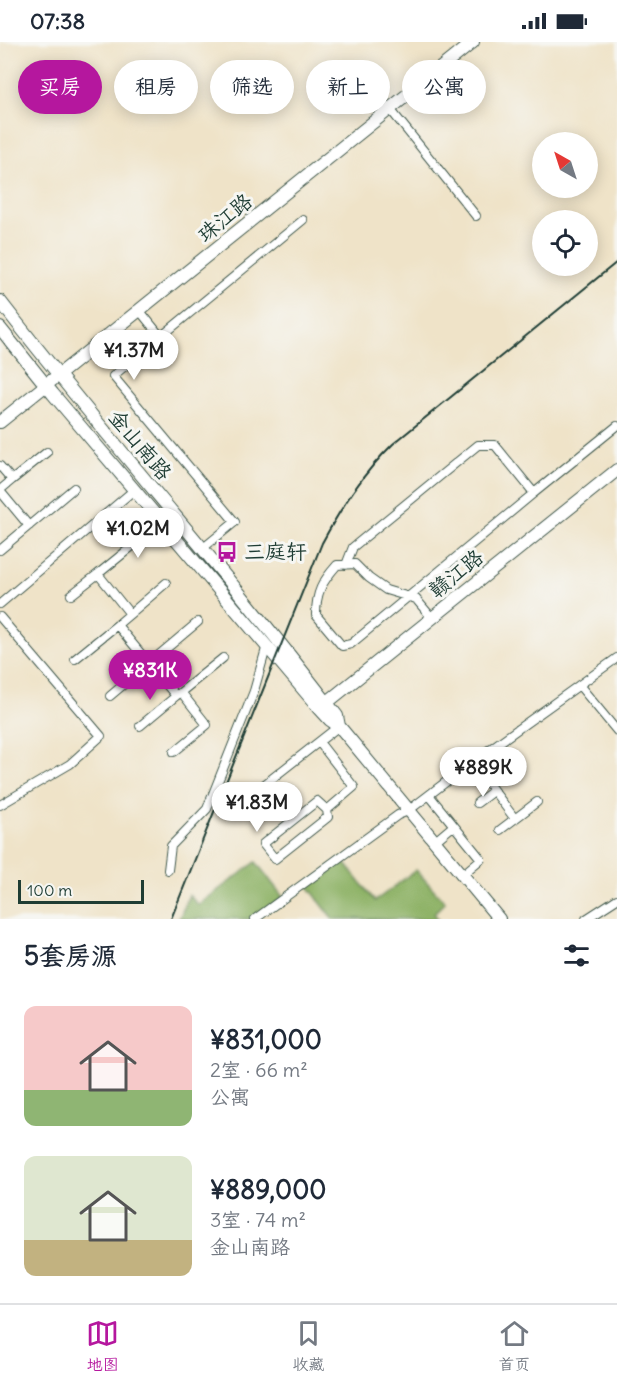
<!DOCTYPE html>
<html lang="zh">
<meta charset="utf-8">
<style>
body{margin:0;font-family:Delius,"LXGW WenKai TC",sans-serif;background:#f6f6f7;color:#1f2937;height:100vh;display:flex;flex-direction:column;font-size:22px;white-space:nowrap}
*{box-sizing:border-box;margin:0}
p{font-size:20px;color:#747a83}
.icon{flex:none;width:33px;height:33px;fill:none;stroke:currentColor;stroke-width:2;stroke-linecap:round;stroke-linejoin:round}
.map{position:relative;height:877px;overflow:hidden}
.drawer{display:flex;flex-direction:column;background:#fff;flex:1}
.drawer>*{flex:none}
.guide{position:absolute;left:18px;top:18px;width:582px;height:54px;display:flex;gap:12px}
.needle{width:39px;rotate:321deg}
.fabs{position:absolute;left:532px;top:90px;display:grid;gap:12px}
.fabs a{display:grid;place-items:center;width:66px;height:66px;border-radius:50%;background:#fff;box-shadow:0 3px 15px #0003;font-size:30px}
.scale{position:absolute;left:18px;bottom:15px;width:126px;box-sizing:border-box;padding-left:6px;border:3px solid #1f3d34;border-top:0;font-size:16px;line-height:21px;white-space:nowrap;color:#1f3d34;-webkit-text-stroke:4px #f6f6f2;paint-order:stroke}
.price{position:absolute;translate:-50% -51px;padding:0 14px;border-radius:21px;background:#fff;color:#222;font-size:20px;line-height:39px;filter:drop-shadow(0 2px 3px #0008)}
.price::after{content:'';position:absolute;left:50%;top:36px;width:18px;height:14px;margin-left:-9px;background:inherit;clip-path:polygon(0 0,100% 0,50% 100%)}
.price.selected{background:#b5179e;color:#fff}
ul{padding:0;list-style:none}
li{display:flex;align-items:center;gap:18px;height:150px;padding:0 24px}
li span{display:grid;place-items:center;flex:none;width:168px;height:120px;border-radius:12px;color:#555}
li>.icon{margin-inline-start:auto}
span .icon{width:72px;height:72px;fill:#fffc;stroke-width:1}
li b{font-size:26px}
h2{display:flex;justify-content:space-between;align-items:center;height:72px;padding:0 24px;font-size:26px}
.tag{padding:0 21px;border-radius:27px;background:#fff;box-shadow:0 3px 15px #0003;font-size:21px;line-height:54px}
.tag.selected{background:#b5179e;color:#fff}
.status{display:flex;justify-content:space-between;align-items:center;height:42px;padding:0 30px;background:#fff;direction:ltr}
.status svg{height:16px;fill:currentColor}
.tabs{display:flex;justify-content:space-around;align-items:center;height:84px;border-top:2px solid #e0e1e3;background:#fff;font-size:16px;color:#747a83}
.tabs a{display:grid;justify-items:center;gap:3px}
.tabs .selected{color:#b5179e}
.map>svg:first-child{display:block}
.forest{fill:#8fb368;stroke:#57784e;stroke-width:1.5}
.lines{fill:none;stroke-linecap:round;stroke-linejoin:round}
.street-casing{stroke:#3e564a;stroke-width:10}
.secondary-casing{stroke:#3e564a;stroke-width:14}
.street{stroke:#fff;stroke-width:8}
.secondary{stroke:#fff;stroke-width:12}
.rail{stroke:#1f3d34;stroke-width:2}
.labels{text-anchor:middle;stroke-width:6;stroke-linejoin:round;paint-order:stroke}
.street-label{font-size:21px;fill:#1f3d34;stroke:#f6f6f2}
.poi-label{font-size:21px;fill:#1f3d34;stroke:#f6f6f2;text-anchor:start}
</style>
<div class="status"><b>07:38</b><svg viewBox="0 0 49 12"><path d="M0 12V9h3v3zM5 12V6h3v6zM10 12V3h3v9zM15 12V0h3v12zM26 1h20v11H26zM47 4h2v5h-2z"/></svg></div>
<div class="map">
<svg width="617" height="877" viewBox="0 0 617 877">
<rect width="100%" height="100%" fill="#f6f6f2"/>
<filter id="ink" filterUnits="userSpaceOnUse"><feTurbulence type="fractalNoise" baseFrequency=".0167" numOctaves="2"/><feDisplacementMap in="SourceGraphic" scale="12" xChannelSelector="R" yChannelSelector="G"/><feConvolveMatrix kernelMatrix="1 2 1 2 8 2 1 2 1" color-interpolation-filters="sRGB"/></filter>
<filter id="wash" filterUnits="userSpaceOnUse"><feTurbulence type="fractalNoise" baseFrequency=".008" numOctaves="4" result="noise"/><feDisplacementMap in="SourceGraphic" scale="24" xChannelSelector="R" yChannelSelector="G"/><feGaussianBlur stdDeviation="1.35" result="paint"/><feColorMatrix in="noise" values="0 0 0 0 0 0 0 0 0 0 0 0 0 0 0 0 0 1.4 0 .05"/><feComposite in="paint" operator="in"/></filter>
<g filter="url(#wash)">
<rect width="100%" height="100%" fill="#efe3c8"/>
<path class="forest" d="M342,817L375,859L416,828L445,860L434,871L438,877H333L307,843Z
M256,820L283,855L253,877H179L189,853L198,863Z"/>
</g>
<g filter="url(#ink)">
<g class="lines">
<defs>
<path id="street" d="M390,67L476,174
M140,269L161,295
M0,424L12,438L0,448
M12,438L47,410
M0,449L29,484
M534,451L617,384
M202,507L235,480L113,334L303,178
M0,508L74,446
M346,523L353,505L478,403H495L534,451L351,602L342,604L316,573C316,550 322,540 337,523L355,522L369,536L386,548L416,557L432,576
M98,532L162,480
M71,553L98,532L130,572L117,583L176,654L181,650L207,683L174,710
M0,562L134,448
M130,572L166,541
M0,575L101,694L70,722L0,763
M75,617L117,583
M579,643L617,689
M181,650L223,616
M110,654L198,580
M140,684L176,654
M319,700L354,745L327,768L317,759L263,802L275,817L328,775L327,768
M472,720L515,777
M429,753L481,817L462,833
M477,761L493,749
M228,771L339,684
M500,788L537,760
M434,800L453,784
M168,828L171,804L207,767L254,649L267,603
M255,877L398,773L408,769L472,720L617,616
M586,877L617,857"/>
<path id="secondary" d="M0,259C109,400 229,532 337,674L339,684
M0,286L53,352L319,666L330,678L339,684L499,877
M0,380L473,0
M320,666L617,428"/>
</defs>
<use href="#street" class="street-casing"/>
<use href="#secondary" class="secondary-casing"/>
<use href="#street" class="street"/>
<use href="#secondary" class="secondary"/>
<path class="rail" d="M171,877L322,501C342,464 363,431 393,402L617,220"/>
</g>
</g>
<defs>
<symbol id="bus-bare" viewBox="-9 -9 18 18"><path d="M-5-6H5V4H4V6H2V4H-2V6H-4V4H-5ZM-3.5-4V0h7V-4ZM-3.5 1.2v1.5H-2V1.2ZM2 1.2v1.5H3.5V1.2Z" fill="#b5179e" stroke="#f6f6f2" stroke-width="2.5" paint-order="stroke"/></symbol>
</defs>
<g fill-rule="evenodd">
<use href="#bus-bare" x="212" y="495" width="30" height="30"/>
</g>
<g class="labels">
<g class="street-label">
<text transform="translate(225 176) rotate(-39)" y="7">珠江路</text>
<text transform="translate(140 403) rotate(50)" y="7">金山南路</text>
<text transform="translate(456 532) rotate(-39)" y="7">赣江路</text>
</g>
<g class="poi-label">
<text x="244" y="517">三庭轩</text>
</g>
</g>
</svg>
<div class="fabs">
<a><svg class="needle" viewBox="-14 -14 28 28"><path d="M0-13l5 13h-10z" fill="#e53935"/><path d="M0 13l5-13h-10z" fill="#747a83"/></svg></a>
<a><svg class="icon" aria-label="locate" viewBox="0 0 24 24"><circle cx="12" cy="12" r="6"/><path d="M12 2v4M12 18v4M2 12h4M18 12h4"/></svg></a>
</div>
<div class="scale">100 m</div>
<b class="price" style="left:134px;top:339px">¥1.37M</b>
<b class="price" style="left:138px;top:517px">¥1.02M</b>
<b class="price selected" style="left:150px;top:659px">¥831K</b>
<b class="price" style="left:483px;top:756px">¥889K</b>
<b class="price" style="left:257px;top:791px">¥1.83M</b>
<div class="guide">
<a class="tag selected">买房</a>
<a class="tag">租房</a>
<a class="tag">筛选</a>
<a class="tag">新上</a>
<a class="tag">公寓</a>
</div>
</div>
<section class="drawer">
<h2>5套房源<svg class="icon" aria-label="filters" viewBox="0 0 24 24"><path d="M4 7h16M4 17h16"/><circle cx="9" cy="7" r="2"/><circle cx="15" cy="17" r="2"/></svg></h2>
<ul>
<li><span style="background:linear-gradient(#f6c9c9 70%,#8fb573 0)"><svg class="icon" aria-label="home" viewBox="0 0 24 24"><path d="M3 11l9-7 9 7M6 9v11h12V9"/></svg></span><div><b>¥831,000</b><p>2室 · 66 m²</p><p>公寓</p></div></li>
<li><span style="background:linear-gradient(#dfe7d0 70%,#c2b280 0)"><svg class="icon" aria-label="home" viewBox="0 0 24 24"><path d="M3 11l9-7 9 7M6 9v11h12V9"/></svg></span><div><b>¥889,000</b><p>3室 · 74 m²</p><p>金山南路</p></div></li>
</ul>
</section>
<nav class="tabs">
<a class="selected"><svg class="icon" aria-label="map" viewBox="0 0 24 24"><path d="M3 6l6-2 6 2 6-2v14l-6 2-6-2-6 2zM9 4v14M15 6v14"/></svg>地图</a>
<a><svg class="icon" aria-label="saved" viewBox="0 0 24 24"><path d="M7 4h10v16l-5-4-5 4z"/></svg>收藏</a>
<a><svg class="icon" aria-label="home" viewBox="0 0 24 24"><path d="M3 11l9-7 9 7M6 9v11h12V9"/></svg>首页</a>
</nav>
